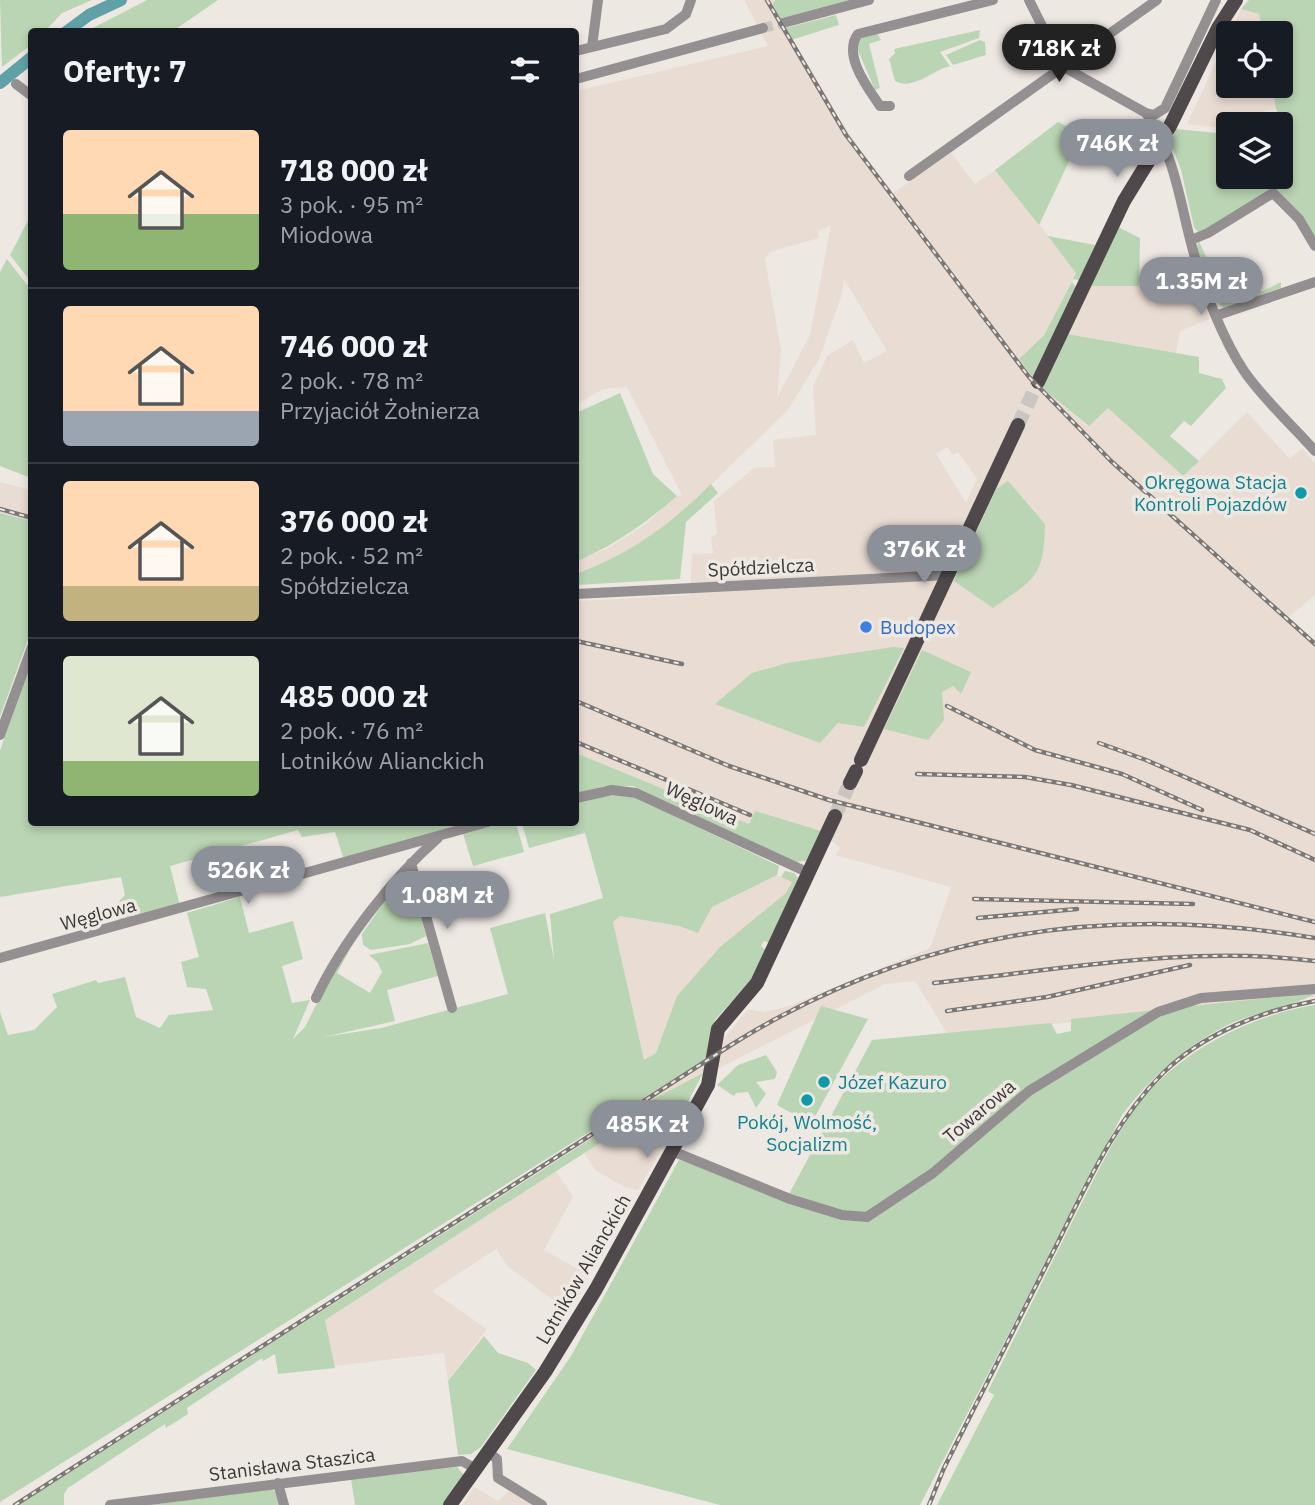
<!DOCTYPE html>
<html lang="pl">
<meta charset="utf-8">
<style>
body{margin:0;font-family:"IBM Plex Sans",sans-serif;background:#20242c;color:#f1f3f6;height:100vh;display:flex;flex-direction:column;font-size:26px;white-space:nowrap}
*{box-sizing:border-box;margin:0}
p{font-size:23px;color:#9ea1a6}
.icon{flex:none;width:38px;height:38px;fill:none;stroke:currentColor;stroke-width:2;stroke-linecap:round;stroke-linejoin:round}
.map{position:relative;flex:1;overflow:hidden}
.side{position:absolute;left:28px;top:28px;width:551px;height:798px;display:flex;flex-direction:column;background:#171b24;border-radius:7px;box-shadow:0 4px 10px #0003}
.side>*{flex:none}
.tools{position:absolute;left:1216px;top:21px;display:grid;gap:14px}
.tools a{display:grid;place-items:center;width:77px;height:77px;border-radius:7px;background:#171b24;box-shadow:0 4px 10px #0003;font-size:35px}
.price{position:absolute;translate:-50% -60px;padding:0 16px;border-radius:24px;background:#8c9099;color:#fff;font-size:23px;line-height:46px;filter:drop-shadow(0 2px 4px #0008)}
.price::after{content:'';position:absolute;left:50%;top:42px;width:21px;height:16px;margin-left:-10px;background:inherit;clip-path:polygon(0 0,100% 0,50% 100%)}
.price.selected{background:#222;color:#fff}
ul{padding:0;list-style:none}
li{display:flex;align-items:center;gap:21px;height:175px;padding:0 35px}
li+li{border-top:2px solid #363941}
li span{display:grid;place-items:center;flex:none;width:196px;height:140px;border-radius:7px;color:#555}
li>.icon{margin-inline-start:auto}
span .icon{width:84px;height:84px;fill:#fffc;stroke-width:1}
li b{font-size:30px}
h2{display:flex;justify-content:space-between;align-items:center;height:84px;padding:0 35px;font-size:30px}
.map>svg:first-child{display:block}
.built{fill:#e9dcd3;fill-rule:evenodd}
.green{fill:#bad5b3}
.lines{fill:none;stroke-linecap:round;stroke-linejoin:round}
.river{stroke:#60a1a7;stroke-width:12}
.minor-tunnel{stroke:#cac5c0;stroke-width:10;stroke-dasharray:10 5;stroke-linecap:butt}
.major-tunnel{stroke:#cac5c0;stroke-width:14;stroke-dasharray:14 7;stroke-linecap:butt}
.minor{stroke:#949091;stroke-width:10}
.major{stroke:#4f494b;stroke-width:14}
.rail-casing{stroke:#7a7774;stroke-width:4.5}
.rail{stroke:#eee8e3;stroke-width:2;stroke-dasharray:5;stroke-linecap:butt}
.culture-dot{fill:#0f9aa8;stroke:#eee8e3;stroke-width:2.5}
.shop-dot{fill:#3f7fe0;stroke:#eee8e3;stroke-width:2.5}
.labels{text-anchor:middle;stroke-width:7;stroke-linejoin:round;paint-order:stroke}
.culture-label{font-size:19px;fill:#0d838f;stroke:#eee8e3;text-anchor:end}
.street-label{font-size:19px;fill:#3a3836;stroke:#eee8e3}
.shop-label{font-size:19px;fill:#366cbe;stroke:#eee8e3;text-anchor:start}
</style>
<div class="map">
<svg width="1315" height="1505" viewBox="0 0 1315 1505">
<rect width="100%" height="100%" fill="#eee8e3"/>
<path class="built" d="M744,0H774L791,40L827,102L892,194L951,153L975,184L995,170L1008,184L1077,273L1044,334L1019,359L1042,388L1088,426L1108,408L1183,476L1247,412L1290,459L1302,448L1315,463V595L1289,617L1315,641V997L948,1035L915,981L885,984L678,1089L627,1120L618,1110L724,1038L748,1009L764,1012L786,1007L930,948L951,887L836,855L840,848L821,831L754,812L749,824L576,753V601L690,595L692,554L713,553L711,537L717,534L714,501L754,468L775,467L773,440L816,435L813,387L827,356L853,340L864,363L887,351L844,279L842,294L819,359L788,410L682,513L644,543L614,560L576,574V562L608,548L647,523L677,496L682,495L627,387L603,389L576,405V91L768,46ZM831,225L810,335L777,398L781,350L765,259L770,252L819,238L818,231ZM947,447L953,455L958,452L977,479L966,503L936,454Z
M1241,9L1259,14L1263,33H1230Z
M1228,36V86H1272L1276,109L1264,111L1268,121L1228,124V129L1187,124Z
M1090,285L1197,286L1210,319L1180,331L1176,353L1067,334Z
M0,482L31,490V521L0,513Z
M777,875L792,882L786,893L720,947L677,996L656,1053L643,1060L613,922L620,916L679,926L698,933L712,907Z
M649,1111L647,1126L668,1138L638,1190L625,1187L595,1170L584,1152Z
M556,1171L573,1197L544,1250L590,1276L570,1312L508,1267L496,1249L432,1291L487,1329L448,1381L444,1353L334,1366L325,1320Z
M474,1487L498,1501L509,1491L532,1505H462Z"/>
<path class="green" d="M0,0H92L62,13L45,31L32,32L31,45L2,67Z
M147,0H218L173,31L89,30Z
M775,0H854L780,20L773,4Z
M1249,0H1315V240L1275,191L1199,233L1194,227L1181,170L1171,144L1176,129L1228,134V177H1281V124H1266L1282,121L1276,109L1272,86H1281V33H1263L1259,14L1241,9Z
M836,15L839,25L791,40L785,28Z
M980,30L979,38L940,52L950,66C933,70 913,91 895,81L889,59L895,53L894,49Z
M877,33L881,40L869,44L880,88L875,90L857,48L860,39Z
M980,40L985,42L986,55L953,65L946,55Z
M1058,122L1082,134L1039,225L995,170Z
M31,215V282L10,255Z
M1118,227L1140,238L1139,286H1091Z
M1048,236L1095,245L1079,280L1073,279L1076,273Z
M1198,239L1220,287L1234,284L1250,276L1261,292L1281,282V288L1224,308L1220,305L1197,250Z
M7,259L31,290V478L0,466V272Z
M1072,282L1076,288L1033,378L1019,359L1044,335Z
M1067,334L1199,357V373L1222,379L1226,388L1191,426L1184,421L1170,436L1199,461L1183,476L1108,408L1089,426L1042,388Z
M620,393L653,474L677,496C645,524 614,545 576,562V413Z
M1008,481L1045,524C1044,578 1034,579 993,608L954,581L996,489Z
M711,484L718,493L686,522L680,579L576,585V574C630,554 670,525 711,484Z
M0,513L31,521V631L0,717Z
M893,647L904,648L864,727L838,723L820,743L715,704L752,673L787,663Z
M922,650L971,672L961,694L953,686L942,692L944,720L928,740L884,729Z
M31,658L32,822L475,823L344,860L335,832L302,837L298,830L170,866L180,906L119,924L114,907L125,895L121,877L0,897V751Z
M576,753L749,824L755,811L821,831L807,861L795,862L633,786H604L576,794Z
M628,794L779,866L777,875L712,907L698,933L679,926L620,916L613,922L644,1060L656,1053L677,996L720,947L786,893L792,882L781,877L785,871L794,873L798,878L769,943L764,941L761,946L766,950L752,979L715,1020L707,1058L0,1502V1012L8,1035L34,1030L57,1007L52,994L96,980L98,983L125,977L136,1017L160,1028L169,1015L213,1010L206,989L187,987L181,962L199,957L187,913L240,897L249,933L293,921L303,959L282,966L292,1003L310,1000L293,1039L305,1027L329,979L354,942L337,973L370,993L382,972L378,963L369,955L428,943L438,976L387,990L395,1021L324,1037L381,1028L508,994L490,928L545,913L554,960L550,914L603,898L585,833L529,848L522,823L576,822V802L592,797Z
M503,823H516L524,852L473,866L463,834Z
M404,873L411,874L426,936L410,944L371,950L363,945L362,934Z
M1315,993C1309,1001 1250,1015 1234,1022C1188,1043 1152,1076 1122,1115L920,1505H720L507,1449L571,1356L679,1160L789,1194L872,1040L1051,1023L1057,1034L1071,1031V1019Z
M1315,1005V1505H937L994,1395L988,1391C1016,1334 1045,1277 1073,1220C1095,1178 1115,1133 1145,1096C1186,1048 1253,1015 1315,1005Z
M821,1006L868,1019L811,1124L777,1105Z
M766,1055L777,1072L775,1079L756,1082L766,1094L756,1108L748,1092L736,1093L734,1096L717,1085L738,1065Z
M703,1073L669,1138L647,1126L648,1112L325,1320L335,1368L278,1374L275,1354L263,1361L262,1358L187,1408L188,1414L166,1428L165,1424L68,1488L64,1494V1505H19L650,1101Z
M484,1336L498,1353L528,1363L536,1370L481,1447L471,1454L458,1455L448,1381Z
M457,1467L464,1475L445,1505H355L351,1479Z
M271,1489L276,1492L280,1505H150Z"/>
<g class="lines">
<path class="river" d="M66,32L89,15L121,0
M0,83L32,57"/>
<path class="minor-tunnel" d="M763,28L783,23"/>
<path class="major-tunnel" d="M1018,425L1038,382
M835,816L850,783"/>
<path class="minor" d="M1029,0L1062,66L1146,113C1176,156 1180,205 1194,254C1203,289 1224,341 1244,371C1264,400 1292,425 1315,451
M783,23L869,0
M592,47L598,0
M576,51L666,29L686,14L691,0
M576,79L763,28
M16,84L32,96
M890,106H880C868,88 842,55 858,34L993,0
M1146,113L1154,115L1165,108L1216,0
M909,176L1157,0
M1191,240L1208,233L1273,193L1299,219L1315,246
M1218,315L1315,282
M576,594L947,575
M0,735L32,647
M576,798L612,790L636,793L809,873
M411,863L452,1008
M0,958L488,822
M316,998C342,943 392,878 438,838
M672,1151L790,1199L842,1215L867,1217L933,1173L1029,1091L1158,1012L1201,998L1315,989
M488,1452L497,1459L498,1478L542,1505
M278,1483L284,1505
M110,1505L462,1461L476,1469"/>
<path class="major" d="M1038,382L1124,201L1170,126L1218,28L1236,0
M861,760L1018,425
M850,783L856,771
M450,1505L545,1372L596,1289L708,1085L718,1029L757,983L835,816"/>
<defs>
<path id="rail" d="M767,0L846,135L1029,377L1111,461L1315,644
M0,509L32,518
M576,641L682,664
M576,701L729,766L829,800L1315,922
M947,706L1035,750L1122,774L1202,810
M576,742L750,815
M1099,743L1146,760L1315,834
M917,774L1025,777L1071,785L1250,830L1315,860
M974,899L1193,904
M978,918L1077,909
M934,983C1059,970 1189,945 1315,961
M947,1011L1047,997L1190,965
M15,1505L731,1045C912,932 1106,903 1315,938
M929,1505L944,1468C980,1396 1016,1325 1052,1254C1084,1191 1112,1124 1163,1073C1203,1034 1261,1011 1315,1001"/>
</defs>
<use href="#rail" class="rail-casing"/>
<use href="#rail" class="rail"/>
</g>
<g class="culture-dot">
<circle cx="1301" cy="493" r="7"/>
<circle cx="824" cy="1082" r="7"/>
<circle cx="807" cy="1100" r="7"/>
</g>
<circle class="shop-dot" cx="866" cy="627" r="7"/>
<g class="labels">
<g class="culture-label">
<text x="1287" y="489">Okręgowa Stacja<tspan x="1287" dy="22">Kontroli Pojazdów</tspan></text>
<text x="838" y="1089" text-anchor="start">Józef Kazuro</text>
<text x="807" y="1129" text-anchor="middle">Pokój, Wolmość,<tspan x="807" dy="22">Socjalizm</tspan></text>
</g>
<g class="street-label">
<text transform="translate(761 567) rotate(-3)" y="7">Spółdzielcza</text>
<text transform="translate(702 803) rotate(25)" y="7">Węglowa</text>
<text transform="translate(98 914) rotate(-15)" y="7">Węglowa</text>
<text transform="translate(979 1111) rotate(-40)" y="7">Towarowa</text>
<text transform="translate(583 1269) rotate(-60)" y="7">Lotników Alianckich</text>
<text transform="translate(292 1464) rotate(-7)" y="7">Stanisława Staszica</text>
</g>
<g class="shop-label">
<text x="880" y="634">Budopex</text>
</g>
</g>
</svg>
<div class="tools">
<a><svg class="icon" aria-label="locate" viewBox="0 0 24 24"><circle cx="12" cy="12" r="6"/><path d="M12 2v4M12 18v4M2 12h4M18 12h4"/></svg></a>
<a><svg class="icon" aria-label="layers" viewBox="0 0 24 24"><path d="M12 4l9 5-9 5-9-5zM3 14l9 5 9-5"/></svg></a>
</div>
<b class="price selected" style="left:1059px;top:84px">718K zł</b>
<b class="price" style="left:1117px;top:179px">746K zł</b>
<b class="price" style="left:1201px;top:317px">1.35M zł</b>
<b class="price" style="left:924px;top:585px">376K zł</b>
<b class="price" style="left:248px;top:906px">526K zł</b>
<b class="price" style="left:447px;top:931px">1.08M zł</b>
<b class="price" style="left:647px;top:1160px">485K zł</b>
<section class="side">
<h2>Oferty: 7<svg class="icon" aria-label="filters" viewBox="0 0 24 24"><path d="M4 7h16M4 17h16"/><circle cx="9" cy="7" r="2"/><circle cx="15" cy="17" r="2"/></svg></h2>
<ul>
<li><span style="background:linear-gradient(#ffd9b3 60%,#8fb573 0)"><svg class="icon" aria-label="home" viewBox="0 0 24 24"><path d="M3 11l9-7 9 7M6 9v11h12V9"/></svg></span><div><b>718 000 zł</b><p>3 pok. · 95 m²</p><p>Miodowa</p></div></li>
<li><span style="background:linear-gradient(#ffd9b3 75%,#9aa5b1 0)"><svg class="icon" aria-label="home" viewBox="0 0 24 24"><path d="M3 11l9-7 9 7M6 9v11h12V9"/></svg></span><div><b>746 000 zł</b><p>2 pok. · 78 m²</p><p>Przyjaciół Żołnierza</p></div></li>
<li><span style="background:linear-gradient(#ffd9b3 75%,#c2b280 0)"><svg class="icon" aria-label="home" viewBox="0 0 24 24"><path d="M3 11l9-7 9 7M6 9v11h12V9"/></svg></span><div><b>376 000 zł</b><p>2 pok. · 52 m²</p><p>Spółdzielcza</p></div></li>
<li><span style="background:linear-gradient(#dfe7d0 75%,#8fb573 0)"><svg class="icon" aria-label="home" viewBox="0 0 24 24"><path d="M3 11l9-7 9 7M6 9v11h12V9"/></svg></span><div><b>485 000 zł</b><p>2 pok. · 76 m²</p><p>Lotników Alianckich</p></div></li>
</ul>
</section>
</div>
